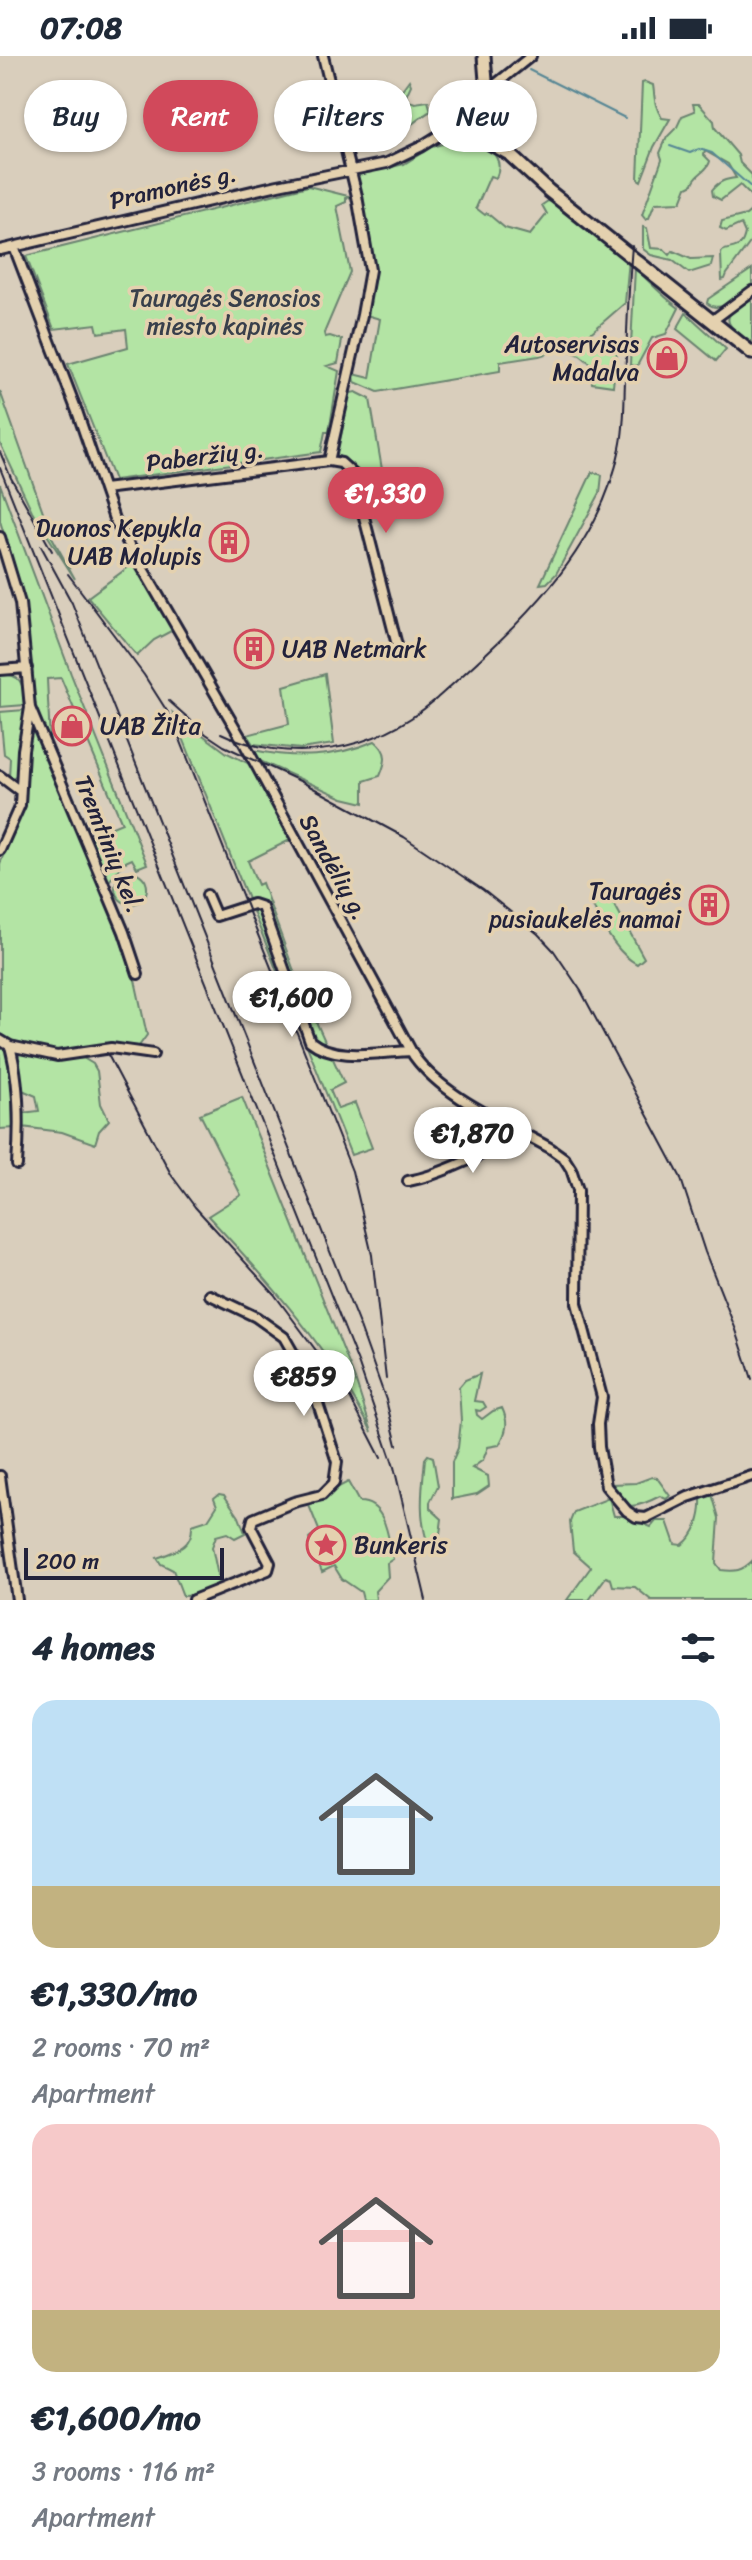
<!DOCTYPE html>
<meta charset="utf-8">
<style>
body{margin:0;font-family:Sriracha,sans-serif;background:#f2f2f3;color:#1f2937;height:100vh;display:flex;flex-direction:column;font-size:30px;white-space:nowrap}
*{box-sizing:border-box;margin:0}
p{font-size:26px;color:#747a83}
.icon{flex:none;width:44px;height:44px;fill:none;stroke:currentColor;stroke-width:2;stroke-linecap:round;stroke-linejoin:round}
.map{position:relative;height:1544px;overflow:hidden}
.drawer{display:flex;flex-direction:column;background:#fff;flex:1}
.drawer>*{flex:none}
.top-card{position:absolute;left:24px;top:24px;width:704px;height:72px;display:flex;gap:16px}
.scale{position:absolute;left:24px;bottom:20px;width:200px;box-sizing:border-box;padding-left:8px;border:4px solid #22223b;border-top:0;font-size:22px;line-height:28px;white-space:nowrap;color:#22223b;-webkit-text-stroke:6px #e4d1af;paint-order:stroke}
.price{position:absolute;translate:-50% -68px;padding:0 18px;border-radius:28px;background:#fff;color:#222;font-size:26px;line-height:52px;filter:drop-shadow(0 2px 4px #0008)}
.price::after{content:'';position:absolute;left:50%;top:48px;width:24px;height:18px;margin-left:-12px;background:inherit;clip-path:polygon(0 0,100% 0,50% 100%)}
.price.selected{background:#d1495b;color:#fff}
ul{padding:0;list-style:none}
li{display:grid;align-content:center;gap:16px;height:424px;padding:0 32px}
li span{display:grid;place-items:center;height:248px;border-radius:24px;color:#555}
li>.icon{margin-inline-start:auto}
span .icon{width:144px;height:144px;fill:#fffc;stroke-width:1}
li b{font-size:34px}
h2{display:flex;justify-content:space-between;align-items:center;height:96px;padding:0 32px;font-size:34px}
.tag{padding:0 28px;border-radius:36px;background:#fff;box-shadow:0 2px 6px #0004;font-size:28px;line-height:72px}
.tag.selected{background:#d1495b;color:#fff}
.status{display:flex;justify-content:space-between;align-items:center;height:56px;padding:0 40px;background:#fff;direction:ltr}
.status svg{height:22px;fill:currentColor}
.map>svg:first-child{display:block}
.green{fill:#b3e4a4;stroke:#6a8370;stroke-width:2}
.lines{fill:none;stroke-linecap:round;stroke-linejoin:round}
.stream{stroke:#568795;stroke-width:2}
.street-casing{stroke:#22223b;stroke-width:14}
.secondary-casing{stroke:#22223b;stroke-width:17}
.street{stroke:#e4d1af;stroke-width:8}
.secondary{stroke:#e4d1af;stroke-width:11}
.rail{stroke:#22223b;stroke-width:2}
.labels{text-anchor:middle;stroke-width:7;stroke-linejoin:round;paint-order:stroke}
.street-label{font-size:24px;fill:#22223b;stroke:#e4d1af}
.park-label{font-size:24px;fill:#383f4b;stroke:#e4d1af}
.poi-label{font-size:24px;fill:#22223b;stroke:#e4d1af;text-anchor:end}
</style>
<div class="status"><b>07:08</b><svg viewBox="0 0 49 12"><path d="M0 12V9h3v3zM5 12V6h3v6zM10 12V3h3v9zM15 12V0h3v12zM26 1h20v11H26zM47 4h2v5h-2z"/></svg></div>
<div class="map">
<svg width="752" height="1544" viewBox="0 0 752 1544">
<rect width="100%" height="100%" fill="#d9cebc"/>
<filter id="ink" filterUnits="userSpaceOnUse"><feTurbulence type="fractalNoise" baseFrequency=".0125" numOctaves="2"/><feDisplacementMap in="SourceGraphic" scale="16" xChannelSelector="R" yChannelSelector="G"/><feConvolveMatrix kernelMatrix="1 2 1 2 8 2 1 2 1" color-interpolation-filters="sRGB"/></filter>
<g filter="url(#ink)">
<path class="green" d="M409,24L411,29L406,40L409,45L415,47L428,45L431,55C412,65 389,92 366,85L365,75L349,73L346,67L374,62L400,47L394,38L401,35Z
M645,26L653,29C655,42 654,50 662,62L670,63L654,91L641,125L638,123L642,27Z
M693,48H699L714,65L715,72L738,99L740,107L752,119V141L740,129L721,144L713,140L712,134C719,125 726,123 736,122L728,108L705,95L704,99L710,105C708,116 695,117 693,128L687,131L681,146L655,147L649,162L646,164L642,159L662,103L660,97L667,81L677,71L682,60L695,55Z
M461,83C482,87 507,97 496,122L490,120L476,152L485,159L487,157L505,172L530,179L547,158L542,149L548,145L555,146L629,203L625,247L587,280L592,283L608,284L617,295L613,330L592,327L590,307L580,299L564,292L539,300L500,306V315L378,336L355,326L354,318L370,322L380,263L366,259L372,217V201L356,122L358,119L404,108L431,91Z
M308,130L352,141L346,142V146L337,150L350,216L324,277L325,281L330,280L342,284L338,307L327,310L339,315L329,376H325L321,396L114,424L68,308L128,291L126,273L98,277L96,268L54,273L26,200Z
M752,154V184L727,218L725,223L722,224L721,198L722,195C734,190 742,194 745,177L741,168L726,175L720,172L722,165L746,159Z
M643,171L647,172L651,192L664,193L670,199L673,195L691,203L713,202L711,210L689,217L672,204L651,199L643,193Z
M635,212C650,226 662,240 679,252L666,278L652,282L637,310L630,309Z
M752,213V229C740,237 721,260 707,247L708,243Z
M752,239V289C721,265 720,262 752,239Z
M686,257L726,293L716,305L677,273Z
M0,335L52,481L75,523L32,455L0,387Z
M356,336L370,343L385,431L381,432L379,417L359,421L352,408L337,399L350,337Z
M592,416L602,419L600,437L556,518L547,527L540,528Z
M0,428L71,618L147,808L137,812L132,803L123,807L107,828L88,781L122,767L61,622L47,623L50,686L33,647L32,612L24,543L0,465Z
M134,507L173,574L154,584L137,600L88,541Z
M0,618C23,618 23,629 25,649L0,651Z
M325,618L334,688L301,693L253,688L247,679L289,668L284,630Z
M24,654L17,719L12,722L9,721L10,702L4,698L0,656Z
M173,657L227,697L252,709L290,784L248,805L258,829L262,827L298,926L344,1027L330,1034L338,1053L355,1047L372,1092L351,1099Z
M33,675L41,686L95,815L92,817L100,828L135,924L147,979L139,990L113,988L59,998L0,981V809C5,789 19,770 22,749C27,726 25,702 29,679Z
M375,685C389,696 386,706 380,720L364,725V747L343,742L260,705L253,694C296,703 334,702 375,685Z
M115 832a16 16 0 1 1 32 0a16 16 0 1 1-32 0Z
M602,837L612,844L644,902L637,908C617,898 600,866 591,846Z
M0,989L6,995L11,1008L15,1072L0,1073Z
M17,996L57,1003L83,1002L93,1008L97,1015L101,1048L109,1064L99,1075L95,1088L62,1076L22,1071V1057L39,1055L36,1040L20,1033Z
M242,1041L355,1323L372,1376C332,1296 269,1225 208,1160L241,1139L200,1058Z
M480,1318L474,1345L483,1346L486,1351L480,1355L476,1354L477,1359L482,1363L493,1355L502,1352C509,1367 507,1375 499,1389L488,1391L483,1404L472,1412L488,1420L489,1430L477,1438L452,1443V1406L458,1392L461,1365L459,1331L465,1324Z
M428,1399L433,1401L438,1430L430,1446V1452L442,1463L439,1485L432,1491H429C418,1462 422,1433 425,1403Z
M652,1421L657,1422L670,1440L666,1443L660,1440C637,1452 622,1458 612,1428L636,1427Z
M348,1426L359,1446C386,1446 388,1481 393,1503L387,1507L388,1521L375,1535L376,1544H363L361,1536L342,1523L334,1510L322,1516L309,1483L319,1474L308,1447Z
M219,1438L224,1439L239,1461L245,1477L235,1482L227,1477L216,1480L212,1491L219,1525C213,1537 196,1540 183,1540L173,1514L161,1508L157,1502C176,1495 193,1491 192,1469L208,1464L217,1450L214,1442Z
M712,1438L719,1462L716,1507L721,1514C735,1516 742,1515 752,1505V1544H651L635,1531L613,1530L611,1523L606,1521L589,1544H567L591,1511L573,1495L570,1466L574,1456L609,1442L614,1460H624L651,1471L656,1465H667L675,1488L682,1489C696,1479 702,1460 701,1443Z"/>
<g class="lines">
<path class="stream" d="M529,14L625,62
M670,90L690,97L699,93L712,97L752,132"/>
<defs>
<path id="street" d="M446,72L471,48L531,0
M444,76L481,84L510,100
M14,191L78,358L114,463L244,687L414,1000C444,1042 506,1067 550,1092L564,1102L571,1113L578,1134L577,1247L602,1341L598,1368L599,1391L606,1430L627,1455L636,1461L646,1462L688,1441L752,1420
M0,194L278,129L387,107L420,91L480,54L487,38
M713,264L752,235
M329,405L341,407L353,418L398,593
M104,433L329,405L362,259L370,214L357,140L323,0
M0,481L20,547L30,652L23,694L20,749L0,794
M0,614L27,612
M30,652L124,876L138,918
M0,720L20,735
M207,839L216,860L253,848L262,851L310,985C336,1006 379,996 411,995
M0,984L10,990C20,1028 20,1070 17,1109
M10,990L57,1000L111,992L153,998
M408,1125C433,1121 502,1093 517,1074
M0,1420L17,1544
M193,1544L268,1514L270,1507L251,1471L253,1463L294,1446L322,1439L334,1427L337,1406L313,1332L284,1281L256,1261L210,1239"/>
<path id="secondary" d="M484,0L487,37L494,66L511,100L549,135L752,297"/>
</defs>
<use href="#street" class="street-casing"/>
<use href="#secondary" class="secondary-casing"/>
<use href="#street" class="street"/>
<use href="#secondary" class="secondary"/>
<path class="rail" d="M0,396L11,422L52,495
M0,412L359,1309L394,1411L426,1544
M41,490L72,547L360,1271L386,1344L397,1389
M68,518L144,619L172,663L352,1115L372,1199L386,1323
M169,645L206,678L224,690L302,726L404,781L483,834L538,878L554,895L581,935L680,1120L705,1196L736,1274L752,1323
M221,677C292,711 376,695 435,644C513,574 599,500 620,392C625,370 624,347 625,325C627,280 628,235 632,190
M107,997L172,1120L195,1151L274,1238L347,1336L381,1402"/>
</g>
</g>
<defs>
<symbol id="shop-ring" viewBox="-11 -11 22 22"><circle r="9.5" fill="#e4d1af" stroke="#d1495b" stroke-width="1.5"/><path d="M-5-2.5h2.3a2.7 3.5 0 0 1 5.4 0H5L5.5 6h-11ZM-1.5-2.5h3a1.5 2.3 0 0 0-3 0Z" fill="#d1495b"/></symbol>
<symbol id="building-ring" viewBox="-11 -11 22 22"><circle r="9.5" fill="#e4d1af" stroke="#d1495b" stroke-width="1.5"/><path d="M-4-6H4V6H1V3H-1V6H-4ZM-2.5-4.3h1.7v1.8h-1.7ZM.8-4.3h1.7v1.8H.8ZM-2.5-1h1.7V.8h-1.7ZM.8-1h1.7V.8H.8Z" fill="#d1495b"/></symbol>
<symbol id="sight-ring" viewBox="-11 -11 22 22"><circle r="9.5" fill="#e4d1af" stroke="#d1495b" stroke-width="1.5"/><path d="M0-6L1.8-2.2L6-1.7L2.9 1.2L3.7 5.4L0 3.3L-3.7 5.4L-2.9 1.2L-6-1.7L-1.8-2.2Z" fill="#d1495b"/></symbol>
</defs>
<g fill-rule="evenodd">
<use href="#shop-ring" x="645" y="280" width="44" height="44"/>
<use href="#building-ring" x="207" y="464" width="44" height="44"/>
<use href="#building-ring" x="232" y="571" width="44" height="44"/>
<use href="#shop-ring" x="50" y="648" width="44" height="44"/>
<use href="#building-ring" x="687" y="827" width="44" height="44"/>
<use href="#sight-ring" x="304" y="1467" width="44" height="44"/>
</g>
<g class="labels">
<g class="street-label">
<text transform="translate(173 131) rotate(-13)" y="8">Pramonės g.</text>
<text transform="translate(205 400) rotate(-7)" y="8">Paberžių g.</text>
<text transform="translate(109 788) rotate(68)" y="8">Tremtinių kel.</text>
<text transform="translate(334 811) rotate(61)" y="8">Sandėlių g.</text>
</g>
<g class="park-label">
<text x="225" y="250">Tauragės Senosios<tspan x="225" dy="28">miesto kapinės</tspan></text>
</g>
<g class="poi-label">
<text x="639" y="296">Autoservisas<tspan x="639" dy="28">Madalva</tspan></text>
<text x="201" y="480">Duonos Kepykla<tspan x="201" dy="28">UAB Molupis</tspan></text>
<text x="282" y="601" text-anchor="start">UAB Netmark</text>
<text x="100" y="678" text-anchor="start">UAB Žilta</text>
<text x="681" y="843">Tauragės<tspan x="681" dy="28">pusiaukelės namai</tspan></text>
<text x="354" y="1497" text-anchor="start">Bunkeris</text>
</g>
</g>
</svg>
<div class="scale">200 m</div>
<b class="price selected" style="left:386px;top:479px">€1,330</b>
<b class="price" style="left:292px;top:983px">€1,600</b>
<b class="price" style="left:473px;top:1119px">€1,870</b>
<b class="price" style="left:304px;top:1362px">€859</b>
<div class="top-card">
<a class="tag">Buy</a>
<a class="tag selected">Rent</a>
<a class="tag">Filters</a>
<a class="tag">New</a>
</div>
</div>
<section class="drawer">
<h2>4 homes<svg class="icon" aria-label="filters" viewBox="0 0 24 24"><path d="M4 7h16M4 17h16"/><circle cx="9" cy="7" r="2"/><circle cx="15" cy="17" r="2"/></svg></h2>
<ul>
<li><span style="background:linear-gradient(#bfe0f5 75%,#c2b280 0)"><svg class="icon" aria-label="home" viewBox="0 0 24 24"><path d="M3 11l9-7 9 7M6 9v11h12V9"/></svg></span><div><b>€1,330/mo</b><p>2 rooms · 70 m²</p><p>Apartment</p></div></li>
<li><span style="background:linear-gradient(#f6c9c9 75%,#c2b280 0)"><svg class="icon" aria-label="home" viewBox="0 0 24 24"><path d="M3 11l9-7 9 7M6 9v11h12V9"/></svg></span><div><b>€1,600/mo</b><p>3 rooms · 116 m²</p><p>Apartment</p></div></li>
</ul>
</section>
